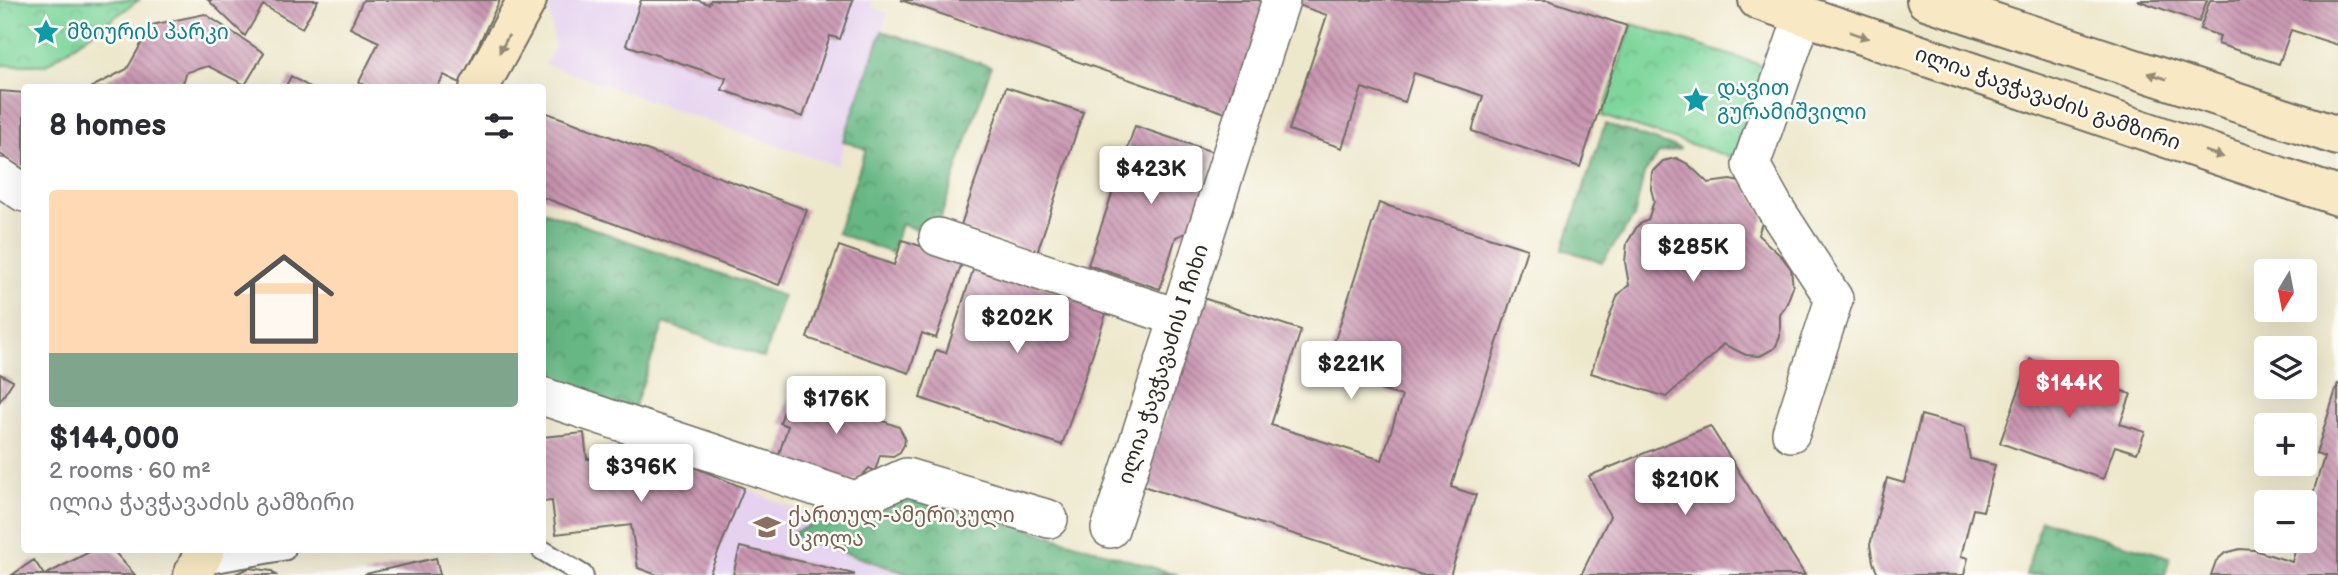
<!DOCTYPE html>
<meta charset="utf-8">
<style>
body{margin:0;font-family:"Balsamiq Sans","Noto Sans Georgian",sans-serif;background:#f7f7f7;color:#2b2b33;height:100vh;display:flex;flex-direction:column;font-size:26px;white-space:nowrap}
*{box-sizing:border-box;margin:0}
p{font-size:23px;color:#7c7c81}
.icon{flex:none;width:38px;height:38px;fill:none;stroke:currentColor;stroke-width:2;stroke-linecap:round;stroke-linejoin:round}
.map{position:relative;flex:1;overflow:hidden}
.details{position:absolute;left:21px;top:84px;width:525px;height:469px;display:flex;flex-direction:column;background:#fff;border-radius:7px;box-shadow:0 7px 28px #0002}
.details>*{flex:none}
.needle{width:46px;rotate:190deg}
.controls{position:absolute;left:2254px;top:259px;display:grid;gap:14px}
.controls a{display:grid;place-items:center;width:63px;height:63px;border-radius:7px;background:#fff;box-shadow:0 7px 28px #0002;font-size:35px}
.price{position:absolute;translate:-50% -60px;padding:0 16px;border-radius:7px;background:#fff;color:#222;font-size:23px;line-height:46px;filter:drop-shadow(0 2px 4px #0008)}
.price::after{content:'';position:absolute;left:50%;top:42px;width:21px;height:16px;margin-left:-10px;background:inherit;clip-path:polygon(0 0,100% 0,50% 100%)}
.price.selected{background:#d1495b;color:#fff}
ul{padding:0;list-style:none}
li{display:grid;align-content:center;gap:14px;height:371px;padding:0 28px}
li+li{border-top:2px solid #e1e1e2}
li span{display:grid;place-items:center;height:217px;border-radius:7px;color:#555}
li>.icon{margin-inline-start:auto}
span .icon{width:126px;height:126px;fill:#fffc;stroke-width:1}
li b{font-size:30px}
h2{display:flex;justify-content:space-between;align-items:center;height:84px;padding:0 28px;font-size:30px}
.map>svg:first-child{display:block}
.built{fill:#e6d2f0}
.forest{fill:url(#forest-crowns);stroke:#487157;stroke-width:2}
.park{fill:url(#park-crowns);stroke:#548063;stroke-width:2}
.building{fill:url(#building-back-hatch)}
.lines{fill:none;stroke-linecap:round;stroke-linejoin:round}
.lane-casing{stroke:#6f6d63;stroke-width:23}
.street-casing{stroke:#6f6d63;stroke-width:40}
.secondary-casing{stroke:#6f6d63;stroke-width:42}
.lane{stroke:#fff;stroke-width:19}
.street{stroke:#fff;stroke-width:37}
.secondary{stroke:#f8e8c3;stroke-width:38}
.oneway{fill:#928a77}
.labels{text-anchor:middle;stroke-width:5;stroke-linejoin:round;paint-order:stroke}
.culture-label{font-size:21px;fill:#0d838f;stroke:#fdfcf7;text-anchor:start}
.street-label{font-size:21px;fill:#2b2b2b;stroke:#fdfcf7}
.education-label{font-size:21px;fill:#785e54;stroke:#fdfcf7;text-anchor:start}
</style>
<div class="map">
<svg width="2338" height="575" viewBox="0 0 2338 575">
<defs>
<pattern id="forest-crowns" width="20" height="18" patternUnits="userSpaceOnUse" patternTransform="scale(1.75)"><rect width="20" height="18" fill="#66b783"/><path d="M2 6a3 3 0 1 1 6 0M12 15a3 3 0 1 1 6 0" fill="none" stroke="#54956b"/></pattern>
<pattern id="park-crowns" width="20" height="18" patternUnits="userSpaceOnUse" patternTransform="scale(1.75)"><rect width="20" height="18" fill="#7ed69b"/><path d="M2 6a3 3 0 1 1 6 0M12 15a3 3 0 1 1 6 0" fill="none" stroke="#6db886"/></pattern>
<pattern id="building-back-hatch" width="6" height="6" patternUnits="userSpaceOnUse" patternTransform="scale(1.75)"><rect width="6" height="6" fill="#c995b1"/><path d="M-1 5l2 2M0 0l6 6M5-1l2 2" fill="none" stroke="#a37a90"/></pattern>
</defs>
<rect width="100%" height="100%" fill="#fdfcf7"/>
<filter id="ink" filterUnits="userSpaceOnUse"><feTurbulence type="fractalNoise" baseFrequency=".0143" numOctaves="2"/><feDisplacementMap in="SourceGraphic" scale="14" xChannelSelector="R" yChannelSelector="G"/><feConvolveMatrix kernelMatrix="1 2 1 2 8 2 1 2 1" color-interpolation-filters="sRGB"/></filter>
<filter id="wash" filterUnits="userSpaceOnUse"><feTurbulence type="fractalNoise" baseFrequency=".00686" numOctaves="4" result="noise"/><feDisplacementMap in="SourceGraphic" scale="28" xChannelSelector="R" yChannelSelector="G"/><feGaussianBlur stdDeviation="1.57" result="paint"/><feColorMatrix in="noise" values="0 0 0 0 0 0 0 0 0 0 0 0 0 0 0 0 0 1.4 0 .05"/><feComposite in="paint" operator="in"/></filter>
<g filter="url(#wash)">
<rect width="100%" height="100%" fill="#ede7cb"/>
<path class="built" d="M552,0H873L871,7L888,13L837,166L545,64L555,47L549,8Z
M744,488L823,521L790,534L911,575H709Z"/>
<path class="forest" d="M882,31L991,67L935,235L901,224L892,253L837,233L866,149L843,141Z
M1605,124L1681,149L1659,153L1644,174L1634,217L1602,262L1563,249Z
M543,211L783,296L764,358L664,323L632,414L543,383Z
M901,490L1178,575H911L789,534Z
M2041,520L2170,557L2165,575H2026Z"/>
<path class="park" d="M0,0H139L46,65H0Z
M1632,24L1764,66L1734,158L1602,116Z"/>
<g id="blocks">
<path class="building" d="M208,0H318L302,28L263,5L245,36Z
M363,0H500L460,83L444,75L437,88H370L359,82L379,42L350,28Z
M641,0H697L709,4L711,0H853L840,39L830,36L803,117L722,90L726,78L626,45Z
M901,0H1271L1231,115Z
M1300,0H1548L1627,26L1580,167L1472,131L1483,96L1414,73L1405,102L1362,88L1342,148L1289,130L1327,15L1298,5Z
M2137,0H2207L2199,22Z
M2210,0H2338V45L2291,30L2279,64L2218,44L2220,36L2200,29Z
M205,14L264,53L245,85L208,66L187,72L181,88H90L127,69L152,25Z
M291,76L311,88H285Z
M1006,87L1083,112L1037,253L960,228Z
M0,91L24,93V170L0,154Z
M542,111L807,210L779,285L542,197Z
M1135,126L1216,153L1190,231L1176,237L1160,289L1088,265Z
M1676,158L1688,164L1708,183L1730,180L1745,183L1764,217L1758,235L1782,257L1791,269L1793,287L1787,303L1780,315V337L1775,348L1760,356L1746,355L1723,344L1714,355L1666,397L1591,373L1610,315L1618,295L1629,285L1625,262L1627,243L1638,225L1648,220L1654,201L1651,189L1652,172L1663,161Z
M1379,203L1527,249L1451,487L1476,495L1450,575H1422L1143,486L1203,298L1301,330L1271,425L1382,460L1402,396L1381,390L1389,367L1332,349Z
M902,240L963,260L936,338L922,333L909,373L807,338L839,246L894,265Z
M975,264L1108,308L1062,445L920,398L936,350L946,353Z
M2030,359L2131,394L2120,424L2145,432L2137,453L2115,446L2103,479L2000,443Z
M0,374L13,381L0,401Z
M2338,383V575H2211L2216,561L2225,553L2240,549L2254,550L2292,562L2298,541H2305V520L2324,457L2316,454Z
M792,387L829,400L832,394L866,406L864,414L899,427L905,438L904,445L900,452L893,456L880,455L875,471L869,468L862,476L850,482L778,457L788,426L780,423Z
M1921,415L1965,427L1970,459L1995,465L1983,511L1973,509L1961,556L1968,558L1964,575H1878L1873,562L1870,545L1887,478L1904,483Z
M1710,426L1805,575H1581L1610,516L1589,476Z
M584,433L587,459L623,455L670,457L744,488L709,575H657L638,568L631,525L556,534L552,501L542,502V437Z
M740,547L854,574V575H733Z
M93,550H113L135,575H45Z
M436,558L440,575H365V574Z
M34,560L44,575H12Z
M249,568L272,571L276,575H233Z"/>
</g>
</g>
<g filter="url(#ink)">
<use href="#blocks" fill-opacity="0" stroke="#6f6d63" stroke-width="2"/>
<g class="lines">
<defs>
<path id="lane" d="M542,550L583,575
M196,566L285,550"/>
<path id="street" d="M0,177L24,193
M938,237L1179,318
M542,396L855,500L906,477L1049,519
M1791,433L1834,299L1775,208L1751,165L1803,16
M1110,529L1281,0"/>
<path id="secondary" d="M1758,0L2338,196
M1926,0L2338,136
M479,88L527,0
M193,575L205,550"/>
</defs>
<use href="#lane" class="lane-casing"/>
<use href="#street" class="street-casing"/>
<use href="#secondary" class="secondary-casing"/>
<use href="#lane" class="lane"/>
<use href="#street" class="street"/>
<use href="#secondary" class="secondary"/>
</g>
<defs><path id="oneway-solid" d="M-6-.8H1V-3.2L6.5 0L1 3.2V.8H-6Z" transform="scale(1.75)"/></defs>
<g class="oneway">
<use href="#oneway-solid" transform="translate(1859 35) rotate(19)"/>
<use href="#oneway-solid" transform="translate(504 44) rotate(118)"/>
<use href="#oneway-solid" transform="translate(2157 76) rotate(-162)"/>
<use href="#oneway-solid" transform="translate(2214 154) rotate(19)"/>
</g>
</g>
<defs>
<symbol id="sight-bare" viewBox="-9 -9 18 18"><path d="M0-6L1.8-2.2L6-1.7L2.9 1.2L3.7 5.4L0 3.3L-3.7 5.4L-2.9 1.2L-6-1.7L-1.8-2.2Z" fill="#0f9aa8" stroke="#fdfcf7" stroke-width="2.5" paint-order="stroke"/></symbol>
<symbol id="school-bare" viewBox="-9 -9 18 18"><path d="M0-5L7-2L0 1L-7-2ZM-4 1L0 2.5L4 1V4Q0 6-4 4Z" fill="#8d6e63" stroke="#fdfcf7" stroke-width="2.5" paint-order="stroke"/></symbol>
</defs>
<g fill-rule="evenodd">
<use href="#sight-bare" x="27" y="13" width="38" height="38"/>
<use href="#sight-bare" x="1677" y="81" width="38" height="38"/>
<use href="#school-bare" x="748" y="508" width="38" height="38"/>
</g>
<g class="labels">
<g class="culture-label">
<text x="67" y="39">მზიურის პარკი</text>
<text x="1717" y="95">დავით<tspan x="1717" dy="24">გურამიშვილი</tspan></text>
</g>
<g class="street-label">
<text transform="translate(2048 98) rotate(19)" y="7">ილია ჭავჭავაძის გამზირი</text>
<text transform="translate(1163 364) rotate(-72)" y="7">ილია ჭავჭავაძის I ჩიხი</text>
</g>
<g class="education-label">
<text x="788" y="522">ქართულ-ამერიკული<tspan x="788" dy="24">სკოლა</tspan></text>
</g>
</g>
</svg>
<div class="controls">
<a><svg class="needle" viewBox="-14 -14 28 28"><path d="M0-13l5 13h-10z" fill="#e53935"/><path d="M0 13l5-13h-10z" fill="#7c7c81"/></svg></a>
<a><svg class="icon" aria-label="layers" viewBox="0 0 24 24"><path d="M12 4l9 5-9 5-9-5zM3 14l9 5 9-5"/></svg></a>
<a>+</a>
<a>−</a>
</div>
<b class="price" style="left:1151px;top:206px">$423K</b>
<b class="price" style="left:1693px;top:284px">$285K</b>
<b class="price" style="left:1017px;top:355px">$202K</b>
<b class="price" style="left:1351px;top:401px">$221K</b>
<b class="price selected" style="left:2069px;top:420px">$144K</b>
<b class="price" style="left:836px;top:436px">$176K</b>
<b class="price" style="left:641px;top:504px">$396K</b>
<b class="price" style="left:1685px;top:517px">$210K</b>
<section class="details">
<h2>8 homes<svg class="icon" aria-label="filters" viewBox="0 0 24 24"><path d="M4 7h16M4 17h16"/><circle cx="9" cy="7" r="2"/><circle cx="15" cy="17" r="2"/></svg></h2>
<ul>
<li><span style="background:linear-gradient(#ffd9b3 75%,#7fa58c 0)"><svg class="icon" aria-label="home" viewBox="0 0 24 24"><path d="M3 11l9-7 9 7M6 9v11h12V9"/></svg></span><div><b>$144,000</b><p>2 rooms · 60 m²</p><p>ილია ჭავჭავაძის გამზირი</p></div></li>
</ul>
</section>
</div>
